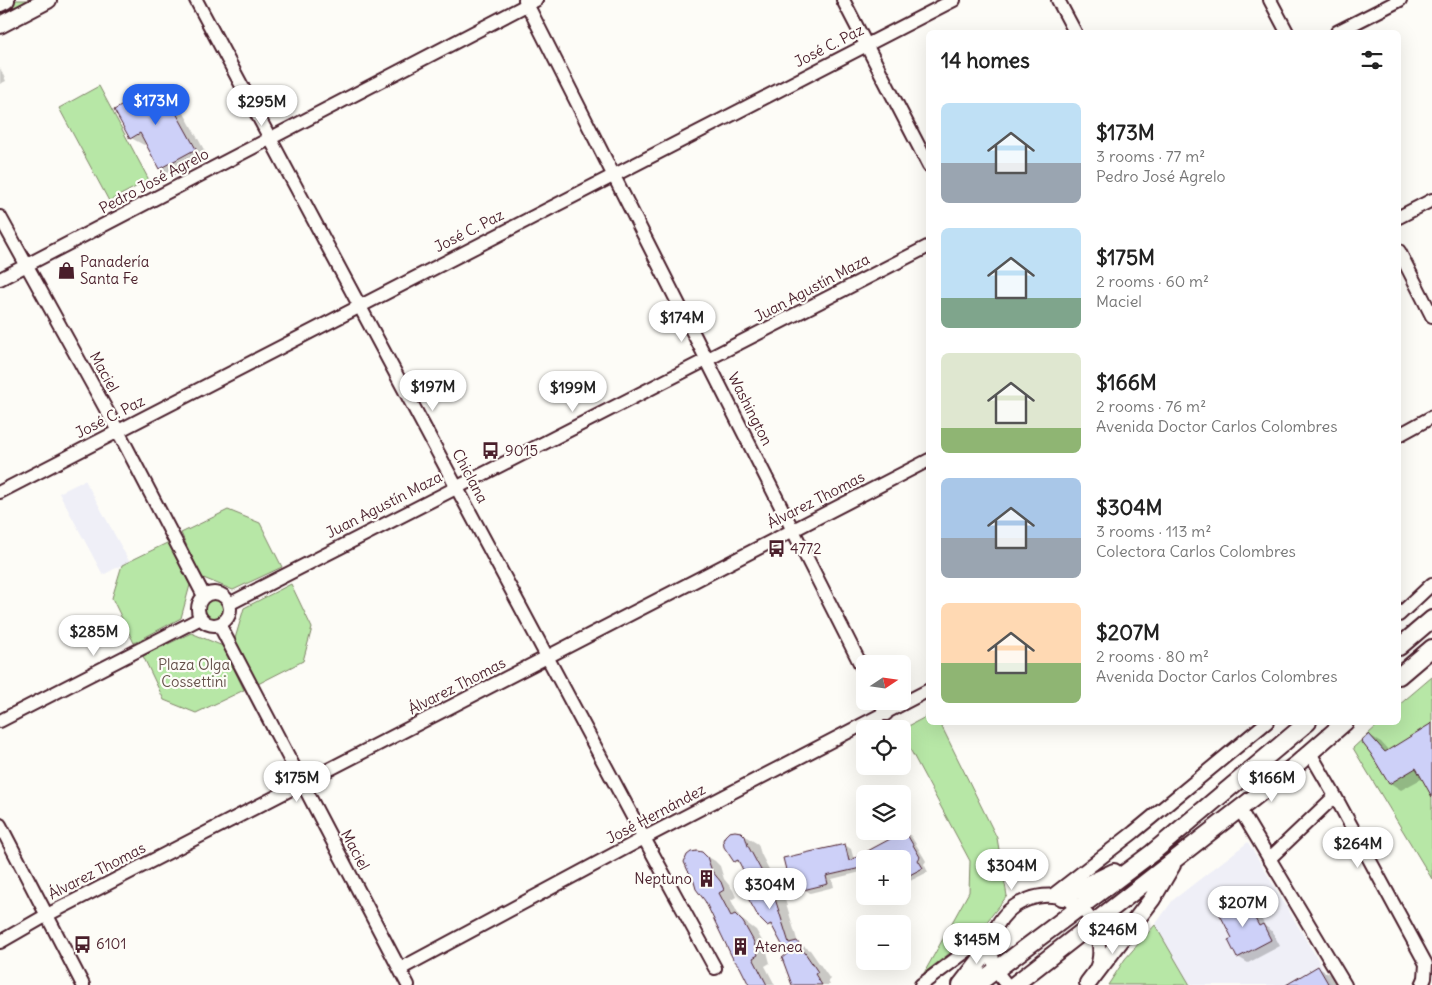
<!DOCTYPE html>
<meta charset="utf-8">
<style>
body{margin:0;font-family:Delius,sans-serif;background:#f2f2f2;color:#222;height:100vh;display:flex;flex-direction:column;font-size:19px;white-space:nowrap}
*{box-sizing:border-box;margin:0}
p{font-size:16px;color:#767676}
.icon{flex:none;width:28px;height:28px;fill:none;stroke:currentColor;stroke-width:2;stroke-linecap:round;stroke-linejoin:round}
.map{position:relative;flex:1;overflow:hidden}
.details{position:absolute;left:926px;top:30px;width:475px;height:695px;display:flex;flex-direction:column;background:#fff;border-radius:8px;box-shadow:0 5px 20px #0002}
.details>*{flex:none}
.needle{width:32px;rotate:77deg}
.tools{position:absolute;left:856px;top:655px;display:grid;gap:10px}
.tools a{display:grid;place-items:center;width:55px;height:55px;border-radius:8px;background:#fff;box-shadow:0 5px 20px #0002;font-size:25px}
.price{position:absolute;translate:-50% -42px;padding:0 11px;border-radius:18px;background:#fff;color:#222;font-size:16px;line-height:32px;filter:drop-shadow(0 1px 2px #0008)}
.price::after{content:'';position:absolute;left:50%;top:30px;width:15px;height:11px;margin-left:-8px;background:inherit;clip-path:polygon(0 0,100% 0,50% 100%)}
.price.current{background:#2563eb;color:#fff}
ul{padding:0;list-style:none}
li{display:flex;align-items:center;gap:15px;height:125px;padding:0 15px}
li span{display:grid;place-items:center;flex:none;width:140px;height:100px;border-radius:8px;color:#555}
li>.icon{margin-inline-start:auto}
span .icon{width:60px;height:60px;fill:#fffc;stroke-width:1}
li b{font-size:21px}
h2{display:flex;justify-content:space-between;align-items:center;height:60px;padding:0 15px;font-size:21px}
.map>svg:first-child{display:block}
.built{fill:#efeff7}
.green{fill:#b7e7a6;stroke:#808368}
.shadow{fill:#0003}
.building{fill:#cdd0f8;stroke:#4a1f2b}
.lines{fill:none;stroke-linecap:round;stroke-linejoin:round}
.minor-casing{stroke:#4a1f2b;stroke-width:16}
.major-casing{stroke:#4a1f2b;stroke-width:20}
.minor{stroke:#fdfcf7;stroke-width:12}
.major{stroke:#fdfcf7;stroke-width:16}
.labels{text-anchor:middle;stroke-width:4.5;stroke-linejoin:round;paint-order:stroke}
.street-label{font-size:15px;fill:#4a1f2b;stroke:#fdfcf7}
.poi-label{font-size:15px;fill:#4a1f2b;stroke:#fdfcf7;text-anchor:start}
.park-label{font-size:15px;fill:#65514a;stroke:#fdfcf7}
</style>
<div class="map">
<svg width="1432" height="985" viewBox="0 0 1432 985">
<rect width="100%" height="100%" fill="#fdfcf7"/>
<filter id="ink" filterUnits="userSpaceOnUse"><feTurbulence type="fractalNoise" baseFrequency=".02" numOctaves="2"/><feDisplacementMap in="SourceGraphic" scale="10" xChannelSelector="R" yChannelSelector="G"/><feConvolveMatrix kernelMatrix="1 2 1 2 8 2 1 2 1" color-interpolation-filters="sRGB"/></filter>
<g filter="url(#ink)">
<path class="built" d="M85,480L129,561L103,575L59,493Z
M1248,842L1333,985H1190L1155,925L1173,900Z"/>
<path class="green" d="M0,0H48L0,25Z
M99,86L149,180L109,201L59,108Z
M228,510L260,523L282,567L233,590L201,577L181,533Z
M169,542L190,585L181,618L134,643L112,598L122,565Z
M291,584L312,628L303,661L256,685L234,642L244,608Z
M203 609a10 10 0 1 1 20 0a10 10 0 1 1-20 0Z
M191,633L223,646L244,690L196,713L164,700L143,656Z
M1432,677V879L1353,748L1380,723L1399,722V705Z
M929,715V722L940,723L997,838L1007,896L981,929L924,973L969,892L970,861L903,736V729Z
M1155,925L1190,985H1108L1125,959Z"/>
<path class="shadow" d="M0,68L6,81L0,84Z
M160,86L173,93L208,157L173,176L160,168L147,143L144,145L131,138Z
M1432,725V794L1423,778L1401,790L1390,783L1369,735L1381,742L1389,751Z
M905,832L911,836L926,861L924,864L928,872L902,885V859H865V871L832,879L834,887L810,893L804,889L803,883L796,884L790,881L845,845L851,849L854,860Z
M740,833L758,844L761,854L775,881L785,893H783L798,943L810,950L830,979L828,981L830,985H793L788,954L775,929L768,925L742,865L735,861Z
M702,853L715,861L720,866L724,879L733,890L736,897L731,900L737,912L741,919L756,930L766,948L770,963L765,966L775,985H750Z
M1244,899L1254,905L1265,926L1272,931L1280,946L1248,963L1238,957L1234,939Z
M1318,968L1331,975L1337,985H1288Z"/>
<path class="building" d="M160,84L196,149L159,169L140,133L130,139L114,110Z
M1432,723V797L1416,768L1389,784L1371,754L1361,741L1369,734L1385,752Z
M735,831L741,832L745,836L748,846L762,872L773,885L771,886L789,943L797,941L818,972L815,974L822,985H792L782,958L787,954L771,924L767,926L759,918L749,900L744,885L749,882L738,860L734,862L724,847L723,840L725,836L729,832Z
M905,831L920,857L918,860L923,868L902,879V859H865V867L826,876L828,884L803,890L801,879L789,882L783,858L845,844L849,861Z
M697,851L702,852L707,857L712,871L721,882L724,890L719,893L731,916L735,914L743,922L753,940L758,955L753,958L767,985H749L740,967L733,959L705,901L696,889L692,875L688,871L684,862L687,855L691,852Z
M1244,898L1259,926L1263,924L1271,940L1237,958L1228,940L1232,938L1218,911Z
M1318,966L1329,985H1286Z"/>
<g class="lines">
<defs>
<path id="minor" d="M196,0L644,838L715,968
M525,0L865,673
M843,0L929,166
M1058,0L1075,32
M1270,0L1287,32
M1337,32L1400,0
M0,217L118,431L204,596
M1399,217L1432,200
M1399,251L1432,316
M0,279L536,0
M1399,435L1432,417
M0,492L954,0
M198 609a16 16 0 1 1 32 0a16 16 0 1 1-32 0Z
M229,604C462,484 696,367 929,246
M1399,615L1432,584
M219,624L408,985
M880,701L886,714
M0,721L201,618
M1310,753L1335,796L1426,964L1425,978L1422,985
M1239,808L1345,985
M0,825L83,985
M1269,859L1335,796
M1053,895L1134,832L1267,722
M0,942L47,915L929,460
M400,969L644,838L929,690
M921,985L996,929
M1007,985C1003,980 998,975 996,969C969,903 1074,862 1096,933C1100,945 1101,959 1095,970"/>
<path id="major" d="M0,3L6,0
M0,25L48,0
M1399,647L1432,619
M1399,676L1432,648
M1062,897L1114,872
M1088,983L1152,899L1172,865
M961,985L992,945
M976,985L1152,853L1308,722
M1014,985L1297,764L1345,722"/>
</defs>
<use href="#minor" class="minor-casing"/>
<use href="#major" class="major-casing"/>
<use href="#minor" class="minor"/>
<use href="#major" class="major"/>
</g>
</g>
<defs>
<symbol id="shop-bare" viewBox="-9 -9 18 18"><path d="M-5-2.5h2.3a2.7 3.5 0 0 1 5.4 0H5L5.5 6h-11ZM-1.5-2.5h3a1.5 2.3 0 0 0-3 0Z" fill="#4a1f2b" stroke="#fdfcf7" stroke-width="2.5" paint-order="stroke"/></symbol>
<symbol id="bus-bare" viewBox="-9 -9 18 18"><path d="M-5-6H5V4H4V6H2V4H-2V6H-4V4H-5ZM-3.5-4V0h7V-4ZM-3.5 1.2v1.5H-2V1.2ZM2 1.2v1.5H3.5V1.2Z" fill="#4a1f2b" stroke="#fdfcf7" stroke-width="2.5" paint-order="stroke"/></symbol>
<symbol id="building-bare" viewBox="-9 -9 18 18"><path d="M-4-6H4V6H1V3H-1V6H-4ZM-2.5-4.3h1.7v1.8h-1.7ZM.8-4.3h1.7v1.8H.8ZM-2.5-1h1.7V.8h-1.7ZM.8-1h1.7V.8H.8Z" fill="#4a1f2b" stroke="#fdfcf7" stroke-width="2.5" paint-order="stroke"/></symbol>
</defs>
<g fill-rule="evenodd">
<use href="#shop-bare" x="54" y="258" width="25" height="25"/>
<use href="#bus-bare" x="478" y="438" width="25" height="25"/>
<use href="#bus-bare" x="764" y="536" width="25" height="25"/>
<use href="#building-bare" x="694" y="866" width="25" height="25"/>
<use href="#bus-bare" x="70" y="932" width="25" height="25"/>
<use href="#building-bare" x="728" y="934" width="25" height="25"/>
</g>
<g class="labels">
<g class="street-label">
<text transform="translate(829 46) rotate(-27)" y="5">José C. Paz</text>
<text transform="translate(154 181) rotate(-28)" y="5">Pedro José Agrelo</text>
<text transform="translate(469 231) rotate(-27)" y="5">José C. Paz</text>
<text transform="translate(812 288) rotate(-28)" y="5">Juan Agustín Maza</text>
<text transform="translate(104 372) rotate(61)" y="5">Maciel</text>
<text transform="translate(750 409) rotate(63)" y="5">Washington</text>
<text transform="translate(110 417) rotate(-27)" y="5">José C. Paz</text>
<text transform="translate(470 476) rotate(62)" y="5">Chiclana</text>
<text transform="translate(816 500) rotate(-27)" y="5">Álvarez Thomas</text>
<text transform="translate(384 505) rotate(-27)" y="5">Juan Agustín Maza</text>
<text transform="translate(457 686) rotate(-27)" y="5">Álvarez Thomas</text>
<text transform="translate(656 814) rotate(-28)" y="5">José Hernández</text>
<text transform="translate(355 850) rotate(62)" y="5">Maciel</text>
<text transform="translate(97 871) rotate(-27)" y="5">Álvarez Thomas</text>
</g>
<g class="poi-label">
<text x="80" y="267">Panadería<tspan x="80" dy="17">Santa Fe</tspan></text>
<text x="505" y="456">9015</text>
<text x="790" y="554">4772</text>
<text x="692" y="884" text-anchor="end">Neptuno</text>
<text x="96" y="949">6101</text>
<text x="755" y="952">Atenea</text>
</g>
<g class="park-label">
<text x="194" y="670">Plaza Olga<tspan x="194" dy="17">Cossettini</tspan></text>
</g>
</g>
</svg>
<div class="tools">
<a><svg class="needle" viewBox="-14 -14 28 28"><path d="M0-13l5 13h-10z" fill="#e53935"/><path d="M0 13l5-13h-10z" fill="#767676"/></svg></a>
<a><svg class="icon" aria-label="locate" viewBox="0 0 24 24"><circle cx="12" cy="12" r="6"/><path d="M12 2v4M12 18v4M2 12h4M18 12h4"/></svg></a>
<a><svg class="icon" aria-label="layers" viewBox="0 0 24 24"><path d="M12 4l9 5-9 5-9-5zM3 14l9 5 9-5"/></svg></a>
<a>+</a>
<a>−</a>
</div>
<b class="price current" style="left:156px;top:126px">$173M</b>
<b class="price" style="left:262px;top:127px">$295M</b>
<b class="price" style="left:682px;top:343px">$174M</b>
<b class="price" style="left:433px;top:412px">$197M</b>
<b class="price" style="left:573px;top:413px">$199M</b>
<b class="price" style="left:94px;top:657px">$285M</b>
<b class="price" style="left:297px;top:803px">$175M</b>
<b class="price" style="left:1272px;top:803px">$166M</b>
<b class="price" style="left:1358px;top:869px">$264M</b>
<b class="price" style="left:1012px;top:891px">$304M</b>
<b class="price" style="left:770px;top:910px">$304M</b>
<b class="price" style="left:1243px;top:928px">$207M</b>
<b class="price" style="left:1113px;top:955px">$246M</b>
<b class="price" style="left:977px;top:965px">$145M</b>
<section class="details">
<h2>14 homes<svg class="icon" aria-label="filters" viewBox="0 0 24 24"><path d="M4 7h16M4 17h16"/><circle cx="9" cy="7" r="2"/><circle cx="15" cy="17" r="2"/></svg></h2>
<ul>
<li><span style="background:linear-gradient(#bfe0f5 60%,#9aa5b1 0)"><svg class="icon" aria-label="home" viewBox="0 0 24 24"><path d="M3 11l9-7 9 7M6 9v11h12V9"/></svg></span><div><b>$173M</b><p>3 rooms · 77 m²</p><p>Pedro José Agrelo</p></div></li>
<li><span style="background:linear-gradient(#bfe0f5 70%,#7fa58c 0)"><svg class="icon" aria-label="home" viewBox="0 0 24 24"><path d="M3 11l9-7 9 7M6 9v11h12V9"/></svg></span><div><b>$175M</b><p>2 rooms · 60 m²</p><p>Maciel</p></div></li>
<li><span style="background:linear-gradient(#dfe7d0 75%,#8fb573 0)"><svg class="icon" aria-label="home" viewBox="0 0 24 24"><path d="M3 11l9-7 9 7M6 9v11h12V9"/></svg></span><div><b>$166M</b><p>2 rooms · 76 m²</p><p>Avenida Doctor Carlos Colombres</p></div></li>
<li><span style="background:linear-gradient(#a9c7e8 60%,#9aa5b1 0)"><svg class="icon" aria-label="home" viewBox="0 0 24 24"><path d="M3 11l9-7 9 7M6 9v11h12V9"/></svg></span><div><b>$304M</b><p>3 rooms · 113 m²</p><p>Colectora Carlos Colombres</p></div></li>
<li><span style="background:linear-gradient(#ffd9b3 60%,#8fb573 0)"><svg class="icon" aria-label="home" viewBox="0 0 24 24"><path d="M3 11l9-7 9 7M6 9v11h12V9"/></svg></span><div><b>$207M</b><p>2 rooms · 80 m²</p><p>Avenida Doctor Carlos Colombres</p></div></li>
</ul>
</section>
</div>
